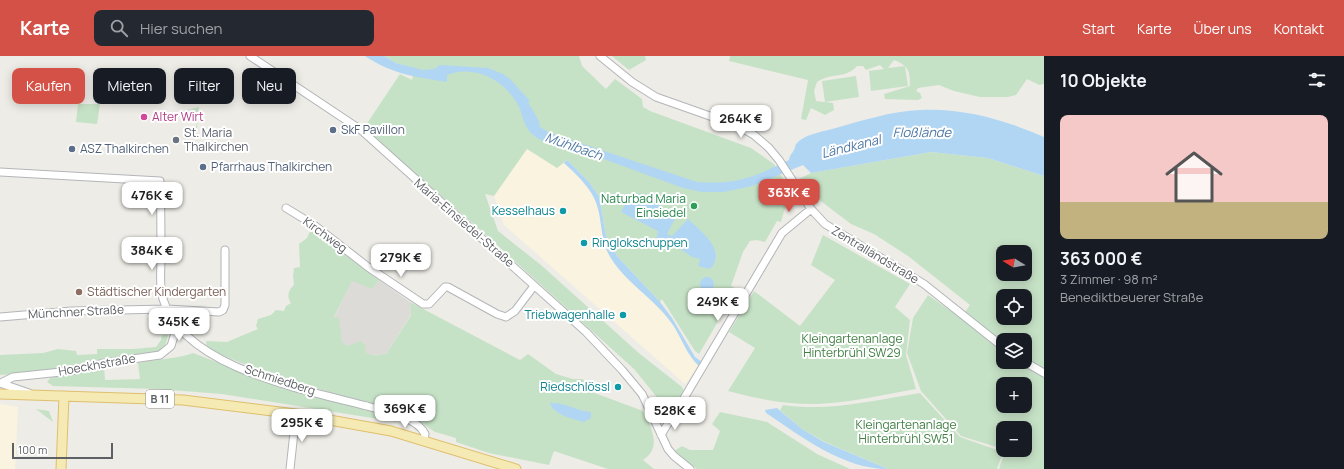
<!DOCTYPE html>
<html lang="de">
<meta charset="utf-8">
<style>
body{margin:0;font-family:Manrope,sans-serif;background:#242831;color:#f1f3f6;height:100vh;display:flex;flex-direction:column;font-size:15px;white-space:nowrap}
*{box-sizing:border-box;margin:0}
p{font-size:13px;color:#9ea1a6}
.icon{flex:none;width:22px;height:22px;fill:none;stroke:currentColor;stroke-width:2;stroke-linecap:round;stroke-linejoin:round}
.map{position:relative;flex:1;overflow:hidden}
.side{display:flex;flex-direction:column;background:#171b24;width:300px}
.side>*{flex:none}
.top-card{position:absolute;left:12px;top:12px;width:380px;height:36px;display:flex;gap:8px}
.needle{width:26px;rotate:281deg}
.fabs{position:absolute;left:996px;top:189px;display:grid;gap:8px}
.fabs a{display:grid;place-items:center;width:36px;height:36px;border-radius:8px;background:#171b24;box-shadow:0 2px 10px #0003;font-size:20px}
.scale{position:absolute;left:12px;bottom:10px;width:101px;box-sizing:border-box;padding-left:4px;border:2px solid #5d6064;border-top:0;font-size:11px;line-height:14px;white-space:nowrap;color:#5d6064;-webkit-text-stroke:3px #fff;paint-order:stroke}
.price{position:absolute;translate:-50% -34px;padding:0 9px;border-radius:8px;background:#fff;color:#222;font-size:13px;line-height:26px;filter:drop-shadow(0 1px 2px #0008)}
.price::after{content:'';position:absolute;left:50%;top:24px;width:12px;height:9px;margin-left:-6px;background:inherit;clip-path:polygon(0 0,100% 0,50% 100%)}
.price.current{background:#d35147;color:#fff}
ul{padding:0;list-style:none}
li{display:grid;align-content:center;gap:8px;height:212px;padding:0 16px}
li span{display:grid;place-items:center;height:124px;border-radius:8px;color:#555}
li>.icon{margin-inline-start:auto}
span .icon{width:72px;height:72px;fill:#fffc;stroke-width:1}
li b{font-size:17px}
h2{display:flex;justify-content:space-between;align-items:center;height:48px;padding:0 16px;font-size:17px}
.tag{padding:0 14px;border-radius:8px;background:#171b24;box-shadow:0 2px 10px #0003;font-size:14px;line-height:36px}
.tag.current{background:#d35147;color:#fff}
header{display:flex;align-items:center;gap:24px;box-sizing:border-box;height:56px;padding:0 20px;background:#d35147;color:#fff}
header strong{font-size:19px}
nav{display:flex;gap:22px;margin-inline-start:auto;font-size:14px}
.search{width:280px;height:36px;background:#242831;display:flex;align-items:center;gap:10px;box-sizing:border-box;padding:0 14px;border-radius:8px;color:#9ea1a6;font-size:15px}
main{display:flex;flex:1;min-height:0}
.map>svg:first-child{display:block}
.commercial{fill:#faf3df}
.industrial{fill:#dddbd8}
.green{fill:#c6e2c6;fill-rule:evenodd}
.water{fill:#b0d6f4}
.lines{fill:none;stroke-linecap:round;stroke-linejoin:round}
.minor-casing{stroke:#b3b5b9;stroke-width:9}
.major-casing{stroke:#dfbf6d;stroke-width:11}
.minor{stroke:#fff;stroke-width:7}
.major{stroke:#f5eab4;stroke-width:9}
.hotel-dot{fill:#d1479c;stroke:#fff;stroke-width:1.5}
.service-dot{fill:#5c6f8a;stroke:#fff;stroke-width:1.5}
.worship-dot{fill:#6b7280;stroke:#fff;stroke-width:1.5}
.leisure-dot{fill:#2e9e5b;stroke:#fff;stroke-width:1.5}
.culture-dot{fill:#0f9aa8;stroke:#fff;stroke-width:1.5}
.education-dot{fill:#8d6e63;stroke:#fff;stroke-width:1.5}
.labels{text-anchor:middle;stroke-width:4;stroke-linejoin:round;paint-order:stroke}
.shield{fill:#fff;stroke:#8e9092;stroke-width:1}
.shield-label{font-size:11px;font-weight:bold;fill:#5d6064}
.hotel-label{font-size:12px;fill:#b23c85;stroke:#fff;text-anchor:start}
.service-label{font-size:12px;fill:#4e5e75;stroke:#fff;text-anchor:start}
.worship-label{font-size:12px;fill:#5b616d;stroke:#fff;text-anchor:start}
.leisure-label{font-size:12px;fill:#27864d;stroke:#fff;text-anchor:end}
.culture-label{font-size:12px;fill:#0d838f;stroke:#fff;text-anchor:end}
.street-label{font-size:12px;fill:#5d6064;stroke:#fff}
.education-label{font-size:12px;fill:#785e54;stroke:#fff;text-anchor:start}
.park-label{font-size:12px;fill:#418044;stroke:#fff}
.water-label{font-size:13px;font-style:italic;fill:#4e78a4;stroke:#fff}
</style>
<header>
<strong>Karte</strong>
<div class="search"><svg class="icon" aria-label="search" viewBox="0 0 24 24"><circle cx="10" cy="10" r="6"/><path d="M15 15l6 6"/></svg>Hier suchen</div>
<nav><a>Start</a><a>Karte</a><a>Über uns</a><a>Kontakt</a></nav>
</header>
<main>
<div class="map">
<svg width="1044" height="413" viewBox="0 0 1044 413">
<rect width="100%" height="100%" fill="#eeece6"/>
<path class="commercial" d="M527,92L557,112L564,107L577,119L593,139L598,152L604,188L614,207L661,254L673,269L693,304L699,310L685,328L504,169L494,140Z
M0,348L18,351L15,413H0Z"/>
<path class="industrial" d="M352,224L372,232L379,224L410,246L411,258L387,297L383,299L341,298L334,262Z"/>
<path class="green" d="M384,0H579L582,10L606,33L615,23L642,43L643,51L650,55L751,92L774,108L788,131L787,145L781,166L777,165L765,186L757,184L750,185L743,196L731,230L737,233L699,298L695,295L662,243L660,246L617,200L606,180L599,140L588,125L567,104L557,112L527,93L494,140L485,138L498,175L541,209L640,298L682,331L684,335L678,345L672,347L660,345L634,313L487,180L364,72L400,18L412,24L414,12L396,7Z
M612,0H645L646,4L629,14Z
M730,0H1044V28L1039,29L1027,23L1016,39L1008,41H980L954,35L939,29L918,32L916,35L920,37L922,42L918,44L885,43L884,38L910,30C910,15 909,10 894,4L888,12L905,10L908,30L871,35L869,15L884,13L880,9L866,14L863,10H857C846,23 832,16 817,26L814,35L816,45L833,47L834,54L825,59L811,52L806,64L801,63L808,24L729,5Z
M856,20L859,41L825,46L822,25Z
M78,48H100L97,68L76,66Z
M199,51L196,83L193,82L197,67L185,60L163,64V60Z
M931,96L988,102L1044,120V413H999L1005,394H1025V372H1003V393L961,380L921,335L907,297L913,262L928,239L961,262L970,249L908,200L874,178L851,168L818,143L799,123L811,117ZM1003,196H1025V218H1003ZM1003,240H1025V262H1003ZM1003,284H1025V306H1003ZM1003,328H1025V350H1003Z
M311,173L379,224L372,233L352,225L334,261L339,262L342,286L347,290L361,285L366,290L365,296C370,300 382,300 387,297L411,259L410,246L520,304L528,298L556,318L573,323H582L594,329L592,336L643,355C652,372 662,392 643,404L654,413H608L554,395L549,409L489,397L456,386V382L435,376L420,366L396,355L273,320L207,293L206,285L227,286L258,273L256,270L258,263L271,259L276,254L284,255L286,250L291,247C286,241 289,233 294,229L293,219L294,212L300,211L299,188L307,182Z
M823,179L910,228L895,251L910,264L906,299L916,333C884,339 852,346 819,348C789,349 758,343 728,335L755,292L729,276L754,235L800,270L835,224L811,209Z
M162,279H168C166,290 163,294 153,298L97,305L69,312L36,317L0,319V299L43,297L58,293L76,295L77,299L97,298V293H132L156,291L161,284Z
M193,297L277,329L396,362L397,366L222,338L157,333L53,330L47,326L50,322L104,310L105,324L140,323L138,307C155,303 178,303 193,297Z
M920,337L960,381L1003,396L997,413H888L825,386L802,373L780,354L783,349C829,356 875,344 920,337Z
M36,353L49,355L53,366Z
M720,356L767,366L817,398L850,413H697L673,396L682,390L690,394H713L720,375L712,368Z"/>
<path class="water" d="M365,0H384L396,7L423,14L434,13L440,9L488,12L503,18L510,23L530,45L528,46L539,65L540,71L550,77L697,126C737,129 754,121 789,104C790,98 792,98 794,94C795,92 795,90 796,88C803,79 821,76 832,73C861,65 891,55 921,54C964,52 1005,64 1044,81V120L988,102L931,96L811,117L803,109L752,130L724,136H702L683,132L590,98L589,100L578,94C564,90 544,89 532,78C524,71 523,60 519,51C506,25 476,8 447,19V26C415,21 392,18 365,0Z
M567,104L588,125L599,140L606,180L617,200L660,246L672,262L695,301L702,306L699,310C687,299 682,283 673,269C656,243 622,225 608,197C601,183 602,167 598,153C594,134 577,119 564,107Z
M639,137L646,140L645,144L652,147L654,144L661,148L659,152L676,161L667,178L672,180L688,163C700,175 724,191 713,210L709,213L698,210L700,203L692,201L675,189L656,185L658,175L621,156L630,138L637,141Z
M700 228a7 7 0 1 1 14 0a7 7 0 1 1-14 0Z
M550,347C565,346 577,355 591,356V362L584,366C574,363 553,359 550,347Z
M777,352L802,373L824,386L888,413C843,413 802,381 766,357L765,354Z"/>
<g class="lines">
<defs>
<path id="minor" d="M250,0L361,74L586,276L622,314L642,338L668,393L674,400L690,413
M600,0L632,26L656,41L738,70L754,79L769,92L779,104L811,153L825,168L924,228L1003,291
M0,116L160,125C161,151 161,177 161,203C161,216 159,231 163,243C183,312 306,334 367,350C384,355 417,361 425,378L424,384
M286,152L314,169L368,211L423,248H429L445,231H448L497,258L506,261L515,255L534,230
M0,261L72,255L167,253L219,256L223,254L225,249V194
M1025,306L1044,317
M0,327L29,337
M1,327L13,321L71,315L105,307L160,299L171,290L175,277L179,272
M647,348L667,354L680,349L782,177L811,153
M661,379L675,356V352
M290,413L296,358"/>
<path id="major" d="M0,338L183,344L296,358L391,375L516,413
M61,413L64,340"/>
</defs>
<use href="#minor" class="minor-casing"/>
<use href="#major" class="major-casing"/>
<use href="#minor" class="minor"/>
<use href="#major" class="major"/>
</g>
<circle class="hotel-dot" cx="144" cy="61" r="4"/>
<g class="service-dot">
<circle cx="333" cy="74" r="4"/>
<circle cx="72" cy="93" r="4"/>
<circle cx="203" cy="111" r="4"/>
</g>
<circle class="worship-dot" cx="176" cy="84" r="4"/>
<circle class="leisure-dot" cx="694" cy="150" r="4"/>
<g class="culture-dot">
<circle cx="563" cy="155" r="4"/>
<circle cx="584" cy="187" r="4"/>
<circle cx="623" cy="259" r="4"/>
<circle cx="618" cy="331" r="4"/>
</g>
<circle class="education-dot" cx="79" cy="236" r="4"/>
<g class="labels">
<rect class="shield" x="146" y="334" width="28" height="18" rx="3"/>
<g class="shield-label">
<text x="160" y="347">B 11</text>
</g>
<g class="hotel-label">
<text x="152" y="65">Alter Wirt</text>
</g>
<g class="service-label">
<text x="341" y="78">SkF Pavillon</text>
<text x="80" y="97">ASZ Thalkirchen</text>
<text x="211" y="115">Pfarrhaus Thalkirchen</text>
</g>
<g class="worship-label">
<text x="184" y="81">St. Maria<tspan x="184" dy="14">Thalkirchen</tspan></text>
</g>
<g class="leisure-label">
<text x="686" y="147">Naturbad Maria<tspan x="686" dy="14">Einsiedel</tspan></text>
</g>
<g class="culture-label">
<text x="555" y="159">Kesselhaus</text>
<text x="592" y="191" text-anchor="start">Ringlokschuppen</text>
<text x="615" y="263">Triebwagenhalle</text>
<text x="610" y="335">Riedschlössl</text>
</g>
<g class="street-label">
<text transform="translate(464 167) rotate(41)" y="4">Maria-Einsiedel-Straße</text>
<text transform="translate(325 179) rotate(36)" y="4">Kirchweg</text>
<text transform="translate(875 199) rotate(31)" y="4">Zentralländstraße</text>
<text transform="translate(76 256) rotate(-3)" y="4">Münchner Straße</text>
<text transform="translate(97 309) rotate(-10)" y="4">Hoeckhstraße</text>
<text transform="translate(280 324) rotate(18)" y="4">Schmiedberg</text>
</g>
<g class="education-label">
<text x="87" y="240">Städtischer Kindergarten</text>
</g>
<g class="park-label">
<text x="852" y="287">Kleingartenanlage<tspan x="852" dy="14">Hinterbrühl SW29</tspan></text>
<text x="906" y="373">Kleingartenanlage<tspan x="906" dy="14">Hinterbrühl SW51</tspan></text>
</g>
<g class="water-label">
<text x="922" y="81">Floßlände</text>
<text transform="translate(574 90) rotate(19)" y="5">Mühlbach</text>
<text transform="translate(851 90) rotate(-14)" y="5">Ländkanal</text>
</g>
</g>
</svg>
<div class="fabs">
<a><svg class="needle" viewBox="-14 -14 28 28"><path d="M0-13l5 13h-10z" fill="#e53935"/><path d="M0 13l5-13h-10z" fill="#9ea1a6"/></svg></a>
<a><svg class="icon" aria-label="locate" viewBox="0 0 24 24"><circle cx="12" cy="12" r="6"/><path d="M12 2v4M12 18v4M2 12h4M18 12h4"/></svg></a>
<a><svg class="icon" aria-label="layers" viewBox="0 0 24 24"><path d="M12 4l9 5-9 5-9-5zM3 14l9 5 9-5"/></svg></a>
<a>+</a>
<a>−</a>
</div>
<div class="scale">100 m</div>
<b class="price" style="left:741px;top:83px">264K €</b>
<b class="price current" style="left:789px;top:157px">363K €</b>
<b class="price" style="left:152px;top:160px">476K €</b>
<b class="price" style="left:152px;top:215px">384K €</b>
<b class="price" style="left:401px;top:222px">279K €</b>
<b class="price" style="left:718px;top:266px">249K €</b>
<b class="price" style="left:179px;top:286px">345K €</b>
<b class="price" style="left:405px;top:373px">369K €</b>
<b class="price" style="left:675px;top:375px">528K €</b>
<b class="price" style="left:302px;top:387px">295K €</b>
<div class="top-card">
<a class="tag current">Kaufen</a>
<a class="tag">Mieten</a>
<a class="tag">Filter</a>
<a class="tag">Neu</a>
</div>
</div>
<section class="side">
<h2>10 Objekte<svg class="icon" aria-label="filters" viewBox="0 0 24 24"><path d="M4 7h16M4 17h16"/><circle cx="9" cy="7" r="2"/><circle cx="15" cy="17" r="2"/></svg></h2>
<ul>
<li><span style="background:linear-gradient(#f6c9c9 70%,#c2b280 0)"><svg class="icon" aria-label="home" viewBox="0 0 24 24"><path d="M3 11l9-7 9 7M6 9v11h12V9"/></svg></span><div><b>363 000 €</b><p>3 Zimmer · 98 m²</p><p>Benediktbeuerer Straße</p></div></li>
</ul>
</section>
</main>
